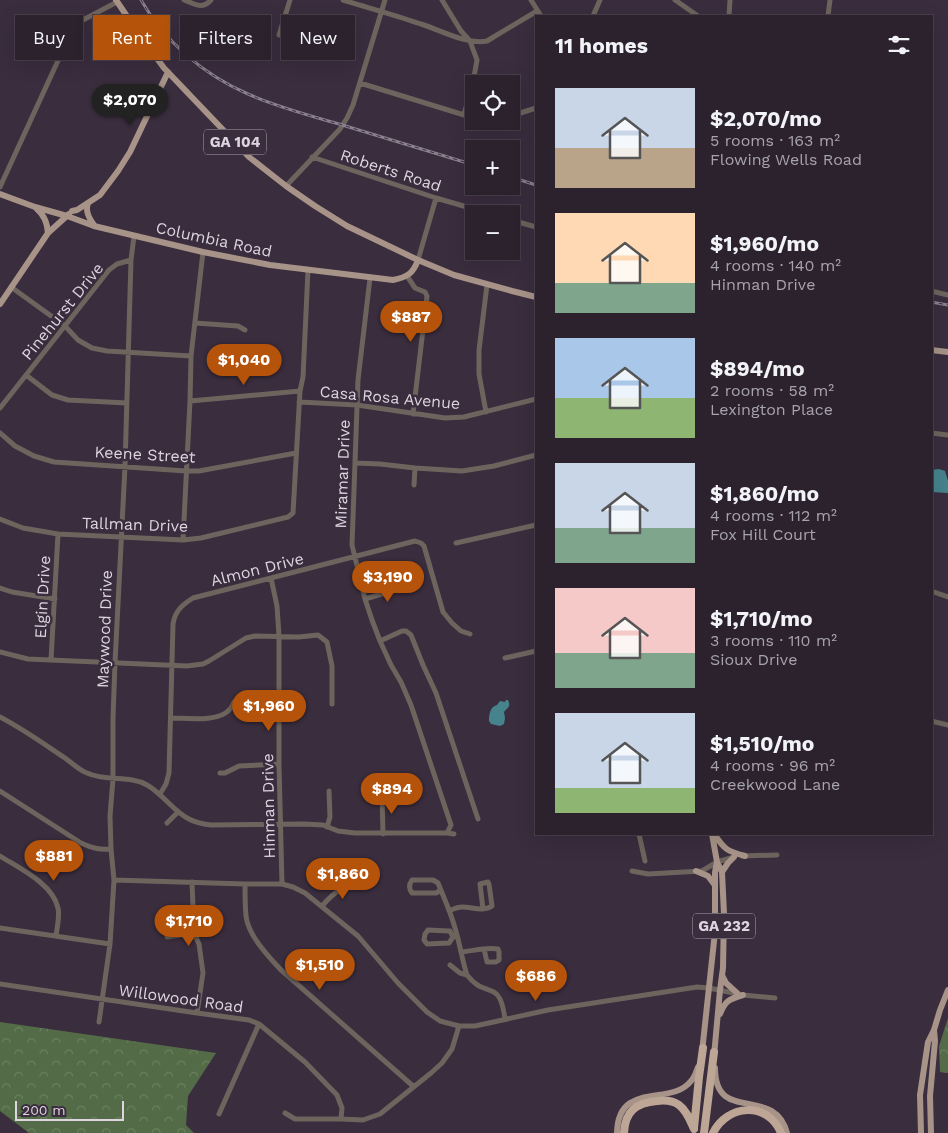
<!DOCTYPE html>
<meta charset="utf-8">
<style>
body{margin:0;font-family:"Work Sans",sans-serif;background:#342a36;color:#f1f3f6;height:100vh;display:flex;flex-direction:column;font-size:19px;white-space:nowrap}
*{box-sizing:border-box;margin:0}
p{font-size:16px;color:#a6a4aa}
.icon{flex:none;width:28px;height:28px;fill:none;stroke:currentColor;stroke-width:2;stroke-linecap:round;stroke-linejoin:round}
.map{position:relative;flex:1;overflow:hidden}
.drawer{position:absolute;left:535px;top:15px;width:398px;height:820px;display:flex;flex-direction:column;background:#2c222e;border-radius:0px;box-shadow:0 5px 20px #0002,0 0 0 1px #483f4a}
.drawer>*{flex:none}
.hud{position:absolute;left:15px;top:15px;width:445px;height:45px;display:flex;gap:10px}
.fabs{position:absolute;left:465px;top:75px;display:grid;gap:10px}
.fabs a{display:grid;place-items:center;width:55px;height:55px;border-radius:0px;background:#2c222e;box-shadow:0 5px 20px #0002,0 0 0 1px #483f4a;font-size:25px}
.scale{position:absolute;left:15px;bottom:12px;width:109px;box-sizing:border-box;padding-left:5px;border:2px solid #ded5e0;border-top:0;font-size:14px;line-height:18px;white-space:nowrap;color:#ded5e0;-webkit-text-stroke:4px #3a2d3e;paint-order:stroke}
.price{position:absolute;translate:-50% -42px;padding:0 11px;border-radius:18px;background:#b45309;color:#fff;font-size:16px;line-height:32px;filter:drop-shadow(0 1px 2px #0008)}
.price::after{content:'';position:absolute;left:50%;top:30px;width:15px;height:11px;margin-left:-8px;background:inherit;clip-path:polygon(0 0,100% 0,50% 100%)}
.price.current{background:#222;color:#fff}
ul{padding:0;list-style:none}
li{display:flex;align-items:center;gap:15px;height:125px;padding:0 20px}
li span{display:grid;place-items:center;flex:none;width:140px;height:100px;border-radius:0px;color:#555}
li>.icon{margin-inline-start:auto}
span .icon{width:60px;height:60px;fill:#fffc;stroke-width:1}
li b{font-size:21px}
h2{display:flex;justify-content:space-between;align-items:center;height:60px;padding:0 20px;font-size:21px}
.pill{padding:0 18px;border-radius:0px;background:#2c222e;box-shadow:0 5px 20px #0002,0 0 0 1px #483f4a;font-size:18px;line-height:45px}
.pill.current{background:#b45309;color:#fff}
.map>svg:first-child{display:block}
.forest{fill:url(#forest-crowns)}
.water{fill:#46838d}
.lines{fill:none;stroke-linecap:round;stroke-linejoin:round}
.minor{stroke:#6e645e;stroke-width:5}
.major{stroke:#a79387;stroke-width:6}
.highway{stroke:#bea697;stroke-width:8}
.rail-casing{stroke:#8b808e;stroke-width:3}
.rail{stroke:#3a2d3e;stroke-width:1;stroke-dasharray:4;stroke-linecap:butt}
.labels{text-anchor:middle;stroke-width:5;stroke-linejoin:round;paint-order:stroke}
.shield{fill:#3a2d3e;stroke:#ada3af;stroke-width:1}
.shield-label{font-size:15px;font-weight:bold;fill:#ded5e0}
.street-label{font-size:16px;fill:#ded5e0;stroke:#3a2d3e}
</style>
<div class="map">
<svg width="948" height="1133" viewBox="0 0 948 1133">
<defs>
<pattern id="forest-crowns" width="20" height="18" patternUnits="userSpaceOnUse" patternTransform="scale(1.25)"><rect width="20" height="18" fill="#536c47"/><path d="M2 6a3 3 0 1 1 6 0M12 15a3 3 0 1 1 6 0" fill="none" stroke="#6b8061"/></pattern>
</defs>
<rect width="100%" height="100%" fill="#3a2d3e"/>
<path class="forest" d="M948,1018V1073L940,1072L939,1046Z
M0,1022L216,1053L188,1096L186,1125L194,1133H29L0,1111Z"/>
<path class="water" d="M939,469L945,471L948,481V493L931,492V470Z
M506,700H508C511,707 508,707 504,712L505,718L504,724L500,726L491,724L489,721C489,714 490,707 497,705L500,701L505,702Z"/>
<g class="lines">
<path class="minor" d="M184,0C195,4 202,10 211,0
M343,0C369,8 395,15 421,24C440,30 467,45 487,41L537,11
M442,0L461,31L470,41L477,60L474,77L464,115
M531,0L541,16
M675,0L698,16
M593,16L600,0
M729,16L730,0
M828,16L830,0
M279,35L290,0
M360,83L474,118
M511,116L536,108
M312,157L436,198L491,214
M286,186L340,129L347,118L353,105L385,0
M0,187L73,28L81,21L117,2
M511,220L536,227
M418,260L436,198
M407,276L415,288L425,292L427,296L413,414
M370,278L358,380L352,545L365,599L372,620L380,641L391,665L401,682L411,705L451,825L447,833
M11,287L65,326L78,340L92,348L107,351L191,356
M931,291L948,295
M195,323L238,326L245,330
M26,375L52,395L68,400L127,403
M190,401L300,391
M299,402L357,405L445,418L464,417L536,399
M0,408L109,270L117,264L131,260
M486,412L479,374V350L487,285
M0,433L15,446L34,456L54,462L186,471H199L296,453
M931,433L948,435
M355,463L380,464L415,468L462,471L494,466L536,455
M414,485L415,468
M0,519L23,528L58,534L183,540L201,538L288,517L293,513L300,391L303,377L308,270
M183,540L190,401L191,356L203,252
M456,543L536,525
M271,578L277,606L279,636V764L282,884
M0,588L12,592L55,599
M931,591L948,597
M365,599L405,587
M380,641L402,631H406L411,635L423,665L436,693L478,819
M0,652L28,659L187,666L203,664L209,661L246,638L255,636L299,637L318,635L327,642L332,666V704
M505,658L536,651
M51,660L58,534
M0,717C23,729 44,744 65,758C72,763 79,770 87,773C107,782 129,775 147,785C163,794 173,811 189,819C196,823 203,824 211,825L304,824L323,825L338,831L355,833H447L454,834
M171,718C186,718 219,723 230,709C231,708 233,704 234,702
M931,721L948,725
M220,773H225L239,766L279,764
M0,791L81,843C92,848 99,850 111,849
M160,794L166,784L169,773L173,624C175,611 182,605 193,598L415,541L421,543L424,546L443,612L452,623L461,631L470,634
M382,796L383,834
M167,823L178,812
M327,827L330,817L329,791
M639,834L645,861
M0,856C19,868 53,884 58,908C60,917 57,927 56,936
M742,856L777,855
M632,871L648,874L702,871L717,862L734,857
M114,880L245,884H282L293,887L305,893L358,936L398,983L427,1012L440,1021L459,1026H475L548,1010L697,987L709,988L743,995L775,998
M192,882L194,933L199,944L203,973L197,1013
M245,884C245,895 245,906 246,916C248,935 268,956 280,969L413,1086
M441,890L436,893H412C409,889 409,884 412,880H433L438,883C444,898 451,913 455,928C460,944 462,960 467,975C471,980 474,983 479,986C487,990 496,990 500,999C503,1005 504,1012 505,1019
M322,906C336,890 339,889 360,885
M449,911C453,909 458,907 462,907C472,907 483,912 492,906L489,884L488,882L480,884L483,909
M0,928L110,944
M167,937L194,933
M453,937L450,931H448L428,930L425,934L424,940L427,944L449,943L453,937L457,936
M461,952C473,951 486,947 498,949L499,952V960L496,962H487L484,949
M450,965L460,973L467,975
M0,984L197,1013L249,1020L259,1024L305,1062L337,1095L342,1108L341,1119
M99,1022L110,944L114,880L111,849L110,816L113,779V718L115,663L125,466L131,260L134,236
M285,1113L295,1119H341L363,1120L380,1114L431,1073L442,1063L452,1049L459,1026
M219,1114L259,1024"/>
<path class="major" d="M116,0L139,34L164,68L249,157L286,186L315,206L347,226L418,260L454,275L512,291L536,297
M0,194L35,207L67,216L94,226L203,252L270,265L393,280C407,277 413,274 418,260
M88,203C85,211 89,218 94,225
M36,208C44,215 47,222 48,233
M72,211L77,210L100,195L118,171L130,152L168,72
M0,304L48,233L69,214
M931,350L948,352
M712,834L717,862L722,872L724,914L723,968L720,990L714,1056
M714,834C725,850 727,851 745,856
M696,871L708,876L714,884
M722,872L728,863L734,857
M722,975L726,983L737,993
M720,1014C725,1001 729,999 743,995
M702,1052L715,932V872L717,862
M715,1068C715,1125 774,1084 787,1133
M617,1133C618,1080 671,1107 691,1081C695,1077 696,1072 698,1067
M921,1133L920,1095L928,1042L934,1030L940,1010L948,990
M931,1133L930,1096L935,1041L934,1030"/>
<path class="highway" d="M694,1128L699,1077L703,1048
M624,1133C625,1111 636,1103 657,1101C665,1100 672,1100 679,1105C687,1111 690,1120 694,1129
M704,1133L714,1052
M713,1133C727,1104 768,1101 781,1133"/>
<defs>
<path id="rail" d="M141,0C165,42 204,75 248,94C277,107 308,115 339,124C384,138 429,151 474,165
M511,177L536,185
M931,302L948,305"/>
</defs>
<use href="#rail" class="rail-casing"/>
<use href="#rail" class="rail"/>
</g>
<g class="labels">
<g class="shield">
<rect x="204" y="129.5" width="62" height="25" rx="4"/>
<rect x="693" y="913.5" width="62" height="25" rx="4"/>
</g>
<g class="shield-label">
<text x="235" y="147">GA 104</text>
<text x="724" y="931">GA 232</text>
</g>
<g class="street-label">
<text transform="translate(391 170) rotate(18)" y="6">Roberts Road</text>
<text transform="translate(214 239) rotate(12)" y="6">Columbia Road</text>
<text transform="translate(62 311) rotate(-51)" y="6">Pinehurst Drive</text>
<text transform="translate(390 397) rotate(5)" y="6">Casa Rosa Avenue</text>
<text transform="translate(145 454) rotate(3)" y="6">Keene Street</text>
<text transform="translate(342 474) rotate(-88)" y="6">Miramar Drive</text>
<text transform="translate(135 524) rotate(2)" y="6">Tallman Drive</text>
<text transform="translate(257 569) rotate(-14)" y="6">Almon Drive</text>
<text transform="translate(42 597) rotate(-87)" y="6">Elgin Drive</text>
<text transform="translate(104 629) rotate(-88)" y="6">Maywood Drive</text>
<text transform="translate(268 806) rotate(-91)" y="6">Hinman Drive</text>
<text transform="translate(181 998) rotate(8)" y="6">Willowood Road</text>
</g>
</g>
</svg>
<div class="fabs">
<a><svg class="icon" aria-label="locate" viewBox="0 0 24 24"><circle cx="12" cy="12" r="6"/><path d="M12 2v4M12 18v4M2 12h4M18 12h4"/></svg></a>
<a>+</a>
<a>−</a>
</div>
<div class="scale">200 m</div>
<b class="price current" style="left:130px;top:126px">$2,070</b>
<b class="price" style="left:411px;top:343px">$887</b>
<b class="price" style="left:244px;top:386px">$1,040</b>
<b class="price" style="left:388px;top:603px">$3,190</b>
<b class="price" style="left:269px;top:732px">$1,960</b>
<b class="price" style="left:392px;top:815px">$894</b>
<b class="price" style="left:54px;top:882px">$881</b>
<b class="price" style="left:343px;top:900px">$1,860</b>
<b class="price" style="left:189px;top:947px">$1,710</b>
<b class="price" style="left:320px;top:991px">$1,510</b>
<b class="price" style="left:536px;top:1002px">$686</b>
<div class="hud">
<a class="pill">Buy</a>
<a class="pill current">Rent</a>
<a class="pill">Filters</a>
<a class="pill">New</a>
</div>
<section class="drawer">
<h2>11 homes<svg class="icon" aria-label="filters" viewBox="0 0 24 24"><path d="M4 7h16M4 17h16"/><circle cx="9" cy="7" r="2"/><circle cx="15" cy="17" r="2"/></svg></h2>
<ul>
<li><span style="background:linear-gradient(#c9d6e8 60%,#b9a48a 0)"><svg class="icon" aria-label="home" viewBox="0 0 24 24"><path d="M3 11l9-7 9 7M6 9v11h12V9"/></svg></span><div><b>$2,070/mo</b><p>5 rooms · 163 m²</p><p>Flowing Wells Road</p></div></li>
<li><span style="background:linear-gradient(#ffd9b3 70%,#7fa58c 0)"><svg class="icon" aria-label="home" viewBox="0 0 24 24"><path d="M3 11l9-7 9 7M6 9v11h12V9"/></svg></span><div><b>$1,960/mo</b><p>4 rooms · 140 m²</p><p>Hinman Drive</p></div></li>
<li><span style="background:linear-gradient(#a9c7e8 60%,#8fb573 0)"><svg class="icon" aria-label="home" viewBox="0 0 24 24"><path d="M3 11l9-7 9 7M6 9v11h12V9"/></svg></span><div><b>$894/mo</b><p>2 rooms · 58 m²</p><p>Lexington Place</p></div></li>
<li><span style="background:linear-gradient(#c9d6e8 65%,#7fa58c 0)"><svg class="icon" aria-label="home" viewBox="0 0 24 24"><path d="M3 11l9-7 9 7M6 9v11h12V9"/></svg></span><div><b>$1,860/mo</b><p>4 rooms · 112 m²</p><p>Fox Hill Court</p></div></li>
<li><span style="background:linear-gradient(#f6c9c9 65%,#7fa58c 0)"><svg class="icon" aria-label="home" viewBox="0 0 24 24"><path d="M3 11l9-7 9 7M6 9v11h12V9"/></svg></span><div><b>$1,710/mo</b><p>3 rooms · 110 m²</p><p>Sioux Drive</p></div></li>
<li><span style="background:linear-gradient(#c9d6e8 75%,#8fb573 0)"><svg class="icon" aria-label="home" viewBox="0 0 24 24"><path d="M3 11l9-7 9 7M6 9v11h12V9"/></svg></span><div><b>$1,510/mo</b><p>4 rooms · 96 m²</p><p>Creekwood Lane</p></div></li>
</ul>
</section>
</div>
